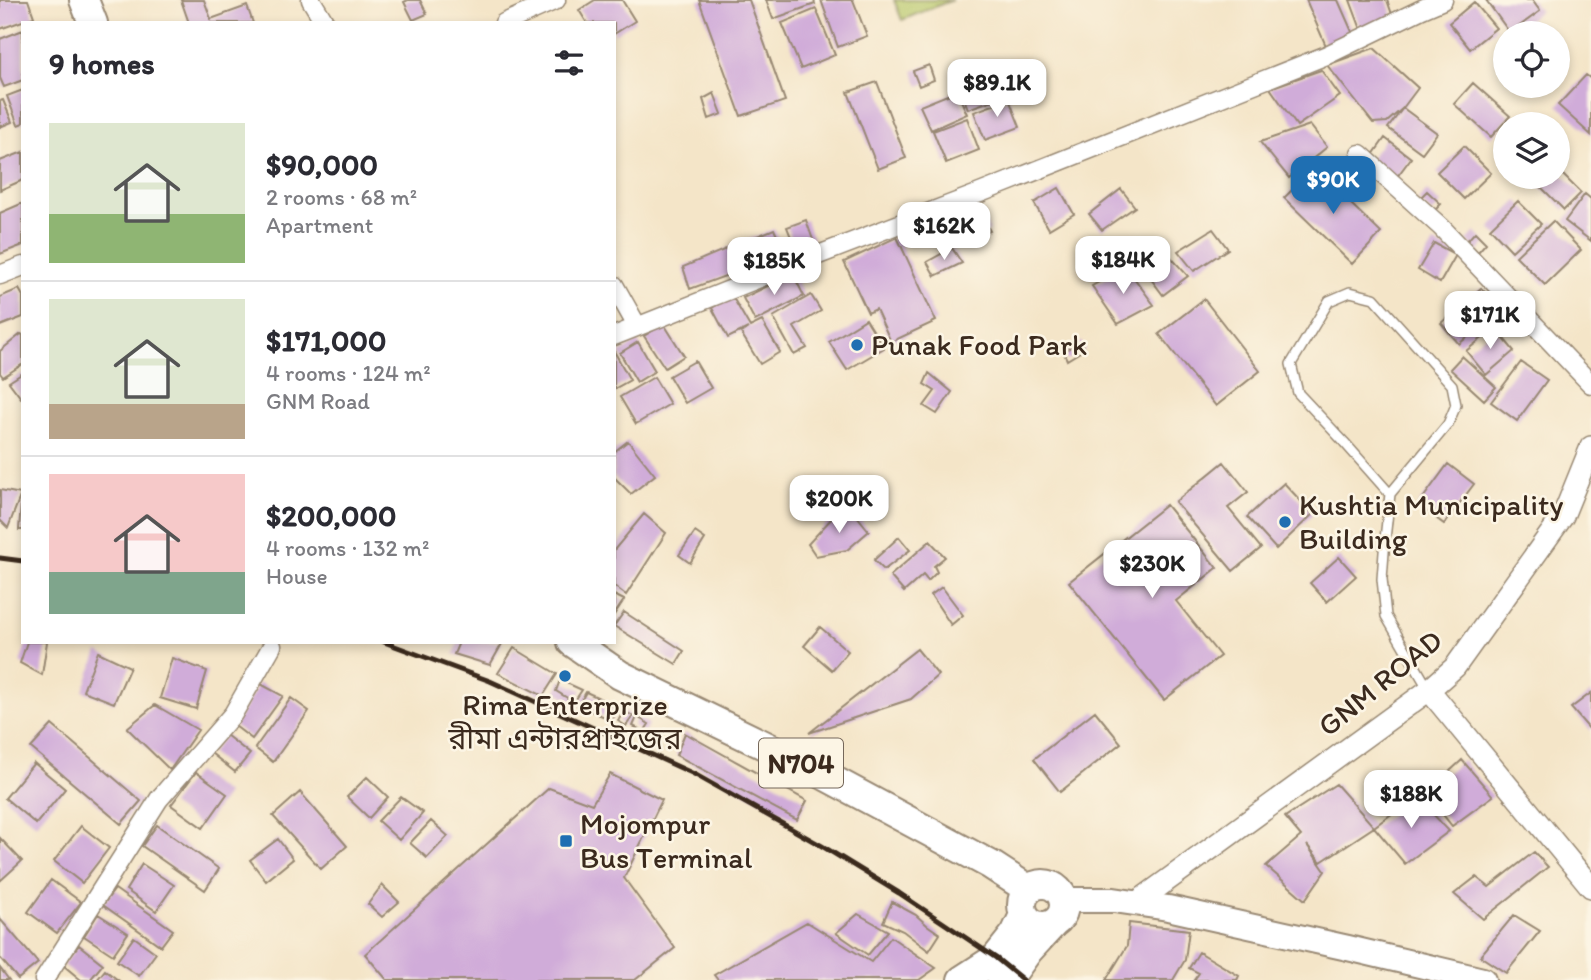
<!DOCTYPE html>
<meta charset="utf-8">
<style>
body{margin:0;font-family:Itim,"Noto Sans Bengali",sans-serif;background:#f2f2f3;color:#2b2b33;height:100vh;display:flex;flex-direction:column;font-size:26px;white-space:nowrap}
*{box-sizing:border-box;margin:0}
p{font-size:23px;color:#7c7c81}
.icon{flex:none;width:38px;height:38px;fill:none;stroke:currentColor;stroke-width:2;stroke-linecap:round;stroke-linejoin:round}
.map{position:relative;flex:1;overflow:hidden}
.sheet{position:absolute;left:21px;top:21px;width:595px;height:623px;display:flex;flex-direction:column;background:#fff;border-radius:0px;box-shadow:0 4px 10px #0003}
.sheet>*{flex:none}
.fabs{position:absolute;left:1493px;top:21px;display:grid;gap:14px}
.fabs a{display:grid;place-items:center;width:77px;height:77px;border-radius:50%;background:#fff;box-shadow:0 4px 10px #0003;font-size:35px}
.price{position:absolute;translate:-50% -60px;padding:0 16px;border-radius:14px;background:#fff;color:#222;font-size:23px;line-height:46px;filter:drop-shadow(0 2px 4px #0008)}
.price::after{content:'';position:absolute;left:50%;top:42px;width:21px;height:16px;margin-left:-10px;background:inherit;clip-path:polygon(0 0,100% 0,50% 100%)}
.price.current{background:#1f6fb2;color:#fff}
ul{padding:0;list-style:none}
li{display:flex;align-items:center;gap:21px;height:175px;padding:0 28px}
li+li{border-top:2px solid #e1e1e2}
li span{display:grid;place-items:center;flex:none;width:196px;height:140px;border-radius:0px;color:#555}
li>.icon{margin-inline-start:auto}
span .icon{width:84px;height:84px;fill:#fffc;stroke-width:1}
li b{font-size:30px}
h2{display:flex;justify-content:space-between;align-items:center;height:84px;padding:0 28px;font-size:30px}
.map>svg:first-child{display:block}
.green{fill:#b8c769;stroke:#7a7844;stroke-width:2}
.building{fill:#d0acd9}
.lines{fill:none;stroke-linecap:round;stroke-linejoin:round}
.service-casing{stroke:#988873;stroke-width:12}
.minor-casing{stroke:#988873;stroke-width:21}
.tertiary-casing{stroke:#988873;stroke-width:24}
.secondary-casing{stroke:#988873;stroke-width:28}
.trunk-casing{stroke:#988873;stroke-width:32}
.service{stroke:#fff;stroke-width:9}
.minor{stroke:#fff;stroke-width:18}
.tertiary{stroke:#fff;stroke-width:21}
.secondary{stroke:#fff;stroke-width:24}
.trunk{stroke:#fff;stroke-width:28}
.rail{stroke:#3b2a1e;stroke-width:5}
.poi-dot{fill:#1f6fb2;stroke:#fcf5e5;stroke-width:2.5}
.labels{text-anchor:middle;stroke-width:5;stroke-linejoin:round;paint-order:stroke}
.shield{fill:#fcf5e5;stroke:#75675a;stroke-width:2}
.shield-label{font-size:28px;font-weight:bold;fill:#3b2a1e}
.poi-label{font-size:30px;fill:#3b2a1e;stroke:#fcf5e5;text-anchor:start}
.street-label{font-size:30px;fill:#3b2a1e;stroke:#fcf5e5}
</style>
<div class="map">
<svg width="1591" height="980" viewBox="0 0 1591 980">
<rect width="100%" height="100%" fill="#fcf5e5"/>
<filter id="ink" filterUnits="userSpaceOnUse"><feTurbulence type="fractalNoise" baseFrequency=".0143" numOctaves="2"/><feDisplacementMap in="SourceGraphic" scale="14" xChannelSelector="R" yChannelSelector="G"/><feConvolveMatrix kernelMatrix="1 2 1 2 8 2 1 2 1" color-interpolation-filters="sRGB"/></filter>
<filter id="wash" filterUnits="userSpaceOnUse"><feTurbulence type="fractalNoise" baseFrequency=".00686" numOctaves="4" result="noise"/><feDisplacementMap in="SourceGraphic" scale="28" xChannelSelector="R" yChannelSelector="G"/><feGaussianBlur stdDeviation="1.57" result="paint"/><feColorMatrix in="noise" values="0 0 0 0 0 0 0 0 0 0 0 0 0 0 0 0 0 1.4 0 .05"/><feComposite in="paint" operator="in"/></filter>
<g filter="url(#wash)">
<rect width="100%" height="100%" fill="#f4e5c8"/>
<path class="green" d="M894,0H952L902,20Z"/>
<g id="blocks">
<path class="building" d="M0,0H28L34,17L0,29Z
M181,0H204L211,19L247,6L253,23H189Z
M408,0H420L427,14L413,20L404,2Z
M595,0H622L635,21L614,34V23H587L579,10Z
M699,0H749L785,101L741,116Z
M766,0H814L815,4L773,19Z
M821,0H853L867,36L838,47Z
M1306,0H1338L1353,34L1326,46Z
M1350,0H1387L1394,20L1362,32Z
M1486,0H1532L1540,11L1510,33Z
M1474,2L1496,28L1470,49L1449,23Z
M816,9L835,55L801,69L782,23Z
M23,30V80L4,87L0,78V39Z
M1374,48L1418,88L1403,108L1437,133L1422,153L1388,128L1403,108L1387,122L1373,123L1327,65Z
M929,65L934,80L919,86L913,71Z
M996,66L1007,95L968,109L957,80Z
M1321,70L1340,96L1297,126L1270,88Z
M1586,75L1591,79V135L1558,105Z
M877,82L906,158L878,169L848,92Z
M1473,83L1510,116L1491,137L1454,104Z
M23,90V123L18,125L7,96Z
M957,91L967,114L931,130L920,106Z
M714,93L722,114L709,119L703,99Z
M1009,99L1020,127L985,140L974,112Z
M3,100L12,122L0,127V101Z
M967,118L979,150L946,163L933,131Z
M1310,125L1327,147L1289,178L1260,142Z
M1385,138L1411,158L1396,178L1370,159Z
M1464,146L1491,173L1464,199L1437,172Z
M23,152V180L0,190V161Z
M1314,168L1381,233L1352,264L1284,198Z
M1558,170L1581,193L1564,210L1536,182L1541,177H1558Z
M1059,188L1074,214L1049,229L1034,203Z
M1121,189L1135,207L1102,230L1089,214Z
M1427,191L1441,204L1432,213L1418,200Z
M1585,194L1591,199V241L1565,221Z
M1518,201L1541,224L1512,251L1490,228Z
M23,203V245L0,254V213Z
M977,208L990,231L958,244L944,221Z
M806,220L813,240L795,247L787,227Z
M1553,221L1581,250L1545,285L1516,256Z
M774,229L785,254L690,289L683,267Z
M1213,229L1228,249L1194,271L1178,251Z
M1475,232L1486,243L1478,252L1467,241Z
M897,237L936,321L891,342L876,309L868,313L844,262Z
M1158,243L1188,276L1163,295L1134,256Z
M1434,243L1456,255L1440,283L1418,270Z
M952,248L962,263L935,276L927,262Z
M1126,267L1154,305L1118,324L1092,286Z
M793,274L804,296L755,321L743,298Z
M1481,288L1500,309L1459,344L1441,323Z
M19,289L23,296V317L0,326V297Z
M811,295L821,311L794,327L807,348L794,355L773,317Z
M732,296L750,327L762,321L780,352L760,364L741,333L748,328L728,338L712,308Z
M1204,299L1260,371L1216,406L1159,334Z
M866,319L884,348L847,370L829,342Z
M664,324L684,356L665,368L644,336Z
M1495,328L1514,351L1486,375L1466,351Z
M21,334L23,335V364L3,377L0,373V351Z
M638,342L655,371L637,382L620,353Z
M1081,342L1085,349L1067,360L1063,351Z
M614,351L630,380L614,389Z
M1462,356L1496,387L1484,400L1450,369Z
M695,361L711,388L685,403L669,376Z
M1521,362L1547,380L1517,421L1491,402Z
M23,373V397L21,398L9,382Z
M929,373L952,392L937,414L924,406L935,391L924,384Z
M654,377L670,404L636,424L620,397Z
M628,441L655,475L631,494L614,477V452Z
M1224,462L1248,492L1228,508L1261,548L1233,571L1175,502Z
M1448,464L1474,484L1444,524L1418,505Z
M1284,483L1313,514L1276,549L1247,517Z
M0,490L21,494L8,528L0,520Z
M21,503H23V530H19Z
M1166,505L1217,568L1176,601L1220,656L1164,700L1069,582Z
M853,511L869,531L847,550L816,556L808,544L833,517Z
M644,514L666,533L626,595L614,586V550Z
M695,532L705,539L690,563L679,555Z
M899,537L910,550L884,570L874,560Z
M930,541L945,557L934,566L937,572L928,581L923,575L904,592L890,576Z
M1339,557L1356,576L1327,602L1310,583Z
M942,587L963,615L951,625L931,595Z
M614,595L624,600L614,615Z
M624,612L684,651L676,664L614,626Z
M820,627L848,651L832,670L804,646Z
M27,642H47L42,675L20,663Z
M459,642H503L490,665L454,654Z
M514,648L557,674L543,696L498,673Z
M917,649L938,675L911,699L809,733Z
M98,652L130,667L114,703L83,691Z
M172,658L207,671L196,709L160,698Z
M560,680L582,690L574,702L556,691Z
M259,683L283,696L252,739L235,726Z
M586,692L597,697L618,709L612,720L588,710L597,697L585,708L579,704Z
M1591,693V731L1571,708Z
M291,698L309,711L273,762L255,748Z
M155,705L198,730L170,770L127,728Z
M624,711L633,716L626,726L618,721Z
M1095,711L1121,743L1060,792L1034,759Z
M637,717L649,724L644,732L633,726Z
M52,725L141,801L121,824L31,748Z
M685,733L807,801L797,820L676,755Z
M226,735L250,754L235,772L211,753Z
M1462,760L1493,796L1452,826L1426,793Z
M34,763L65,789L36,824L5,798Z
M196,772L227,794L203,828L171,805Z
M610,774L662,800L624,878L675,948L635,980H387L365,954L549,788L592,804Z
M367,777L388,797L369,818L347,797Z
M1336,784L1374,827L1321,862L1307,845L1325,871L1305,900L1266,866L1301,836L1285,817Z
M300,792L347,846L321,869L273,816Z
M1416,796L1449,831L1405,864L1374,827Z
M401,797L423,813L399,840L378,821Z
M431,821L448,836L427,858L410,843Z
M157,825L219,869L205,890L142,846Z
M81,826L109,848L82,883L54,861Z
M0,838L22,861L0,881Z
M278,839L293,859L266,881L250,860Z
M1534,852L1548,867L1483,919L1454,894L1476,877L1489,887Z
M142,864L174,885L156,911L126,890Z
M51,880L81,902L57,933L28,912Z
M382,885L399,902L382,917L368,904Z
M115,889L173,930L161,946L103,905Z
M892,902L916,915L927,925L940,934L929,951L903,931L883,922Z
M98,914L128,933L113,955L84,936Z
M858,914L888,931L868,955L836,933Z
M1514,915L1540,931L1506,973L1480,956Z
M0,919L38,963L18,979L0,958Z
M807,922L871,962L891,937L936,968L919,980H718L714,975Z
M1129,923L1189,930L1185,960L1173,980H1106L1127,946Z
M134,937L156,953L139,976L117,961Z
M79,945L103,964L90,980H81L63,965Z
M1199,952L1239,976L1237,980H1194L1199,973L1189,968Z
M0,968L9,980H0Z
M105,970L118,980H97Z"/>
</g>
</g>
<g filter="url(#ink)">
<use href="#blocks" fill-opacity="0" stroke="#988873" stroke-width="2"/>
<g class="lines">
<defs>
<path id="service" d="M1390,494L1344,442L1298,393L1291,364L1329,301L1350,292L1374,298L1452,385L1456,405L1448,424L1390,494L1385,539L1382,579L1386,616L1429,690"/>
<path id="minor" d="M311,0L325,23
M504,23L556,0
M1360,154L1441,227L1591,384
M0,275L23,266
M614,285L637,326
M614,336L787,267L980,193L1327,55L1422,9L1443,0
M44,980L159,799L233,714L272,646"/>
<path id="tertiary" d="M1429,690L1591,887
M1136,903L1429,690L1455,667L1563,516L1591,447"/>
<path id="secondary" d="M1064,900H1114L1168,908L1348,948L1483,980"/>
<path id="trunk" d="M84,0L93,23
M572,642L620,675L805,765L991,865L1028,889
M1022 905a21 21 0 1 1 42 0a21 21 0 1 1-42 0Z
M962,980L996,958L1015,934L1024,915
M1002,980L1013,972L1028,951L1053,924"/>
</defs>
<use href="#service" class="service-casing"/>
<use href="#minor" class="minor-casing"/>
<use href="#tertiary" class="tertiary-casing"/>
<use href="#secondary" class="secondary-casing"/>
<use href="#trunk" class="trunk-casing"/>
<use href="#service" class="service"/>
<use href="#minor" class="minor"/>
<use href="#tertiary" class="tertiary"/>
<use href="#secondary" class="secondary"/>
<use href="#trunk" class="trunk"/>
<path class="rail" d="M0,558L23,561
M384,642L490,681L694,774L822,846L899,893L996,958L1023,980"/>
</g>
</g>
<g class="poi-dot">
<circle cx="857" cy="345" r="7"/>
<circle cx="1285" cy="522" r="7"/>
<circle cx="565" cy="676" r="7"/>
<rect x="559" y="834" width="14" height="14" rx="3.5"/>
</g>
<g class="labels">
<rect class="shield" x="759" y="738.5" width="84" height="49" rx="5"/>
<g class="shield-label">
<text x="801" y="773">N704</text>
</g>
<g class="poi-label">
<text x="871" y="355">Punak Food Park</text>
<text x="1299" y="515">Kushtia Municipality<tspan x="1299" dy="34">Building</tspan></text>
<text x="565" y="715" text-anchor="middle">Rima Enterprize<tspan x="565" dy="34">রীমা এন্টারপ্রাইজের</tspan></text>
<text x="580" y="834">Mojompur<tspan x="580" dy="34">Bus Terminal</tspan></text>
</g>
<g class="street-label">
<text transform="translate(1380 683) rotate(-39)" y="10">GNM ROAD</text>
</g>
</g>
</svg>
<div class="fabs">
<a><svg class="icon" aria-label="locate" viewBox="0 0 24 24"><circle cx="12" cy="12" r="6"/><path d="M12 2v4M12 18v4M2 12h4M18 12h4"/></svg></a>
<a><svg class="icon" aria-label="layers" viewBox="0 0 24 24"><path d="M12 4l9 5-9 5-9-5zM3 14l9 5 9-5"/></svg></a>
</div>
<b class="price" style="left:997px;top:119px">$89.1K</b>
<b class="price current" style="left:1333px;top:216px">$90K</b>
<b class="price" style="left:944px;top:262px">$162K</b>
<b class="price" style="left:1123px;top:296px">$184K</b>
<b class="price" style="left:774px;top:297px">$185K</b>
<b class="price" style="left:1490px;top:351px">$171K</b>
<b class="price" style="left:839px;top:535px">$200K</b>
<b class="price" style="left:1152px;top:600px">$230K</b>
<b class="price" style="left:1411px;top:830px">$188K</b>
<section class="sheet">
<h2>9 homes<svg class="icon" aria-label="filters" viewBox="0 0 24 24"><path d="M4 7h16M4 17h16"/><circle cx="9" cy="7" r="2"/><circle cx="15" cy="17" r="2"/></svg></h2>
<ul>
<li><span style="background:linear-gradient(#dfe7d0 65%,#8fb573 0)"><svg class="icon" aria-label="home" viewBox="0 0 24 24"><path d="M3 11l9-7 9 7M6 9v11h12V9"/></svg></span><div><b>$90,000</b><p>2 rooms · 68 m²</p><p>Apartment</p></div></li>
<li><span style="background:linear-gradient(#dfe7d0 75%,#b9a48a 0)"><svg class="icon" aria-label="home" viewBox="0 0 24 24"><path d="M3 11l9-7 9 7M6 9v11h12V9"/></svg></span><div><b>$171,000</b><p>4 rooms · 124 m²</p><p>GNM Road</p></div></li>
<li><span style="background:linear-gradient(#f6c9c9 70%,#7fa58c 0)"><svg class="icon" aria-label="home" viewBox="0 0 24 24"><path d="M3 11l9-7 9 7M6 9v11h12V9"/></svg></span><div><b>$200,000</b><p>4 rooms · 132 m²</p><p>House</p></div></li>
</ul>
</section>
</div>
